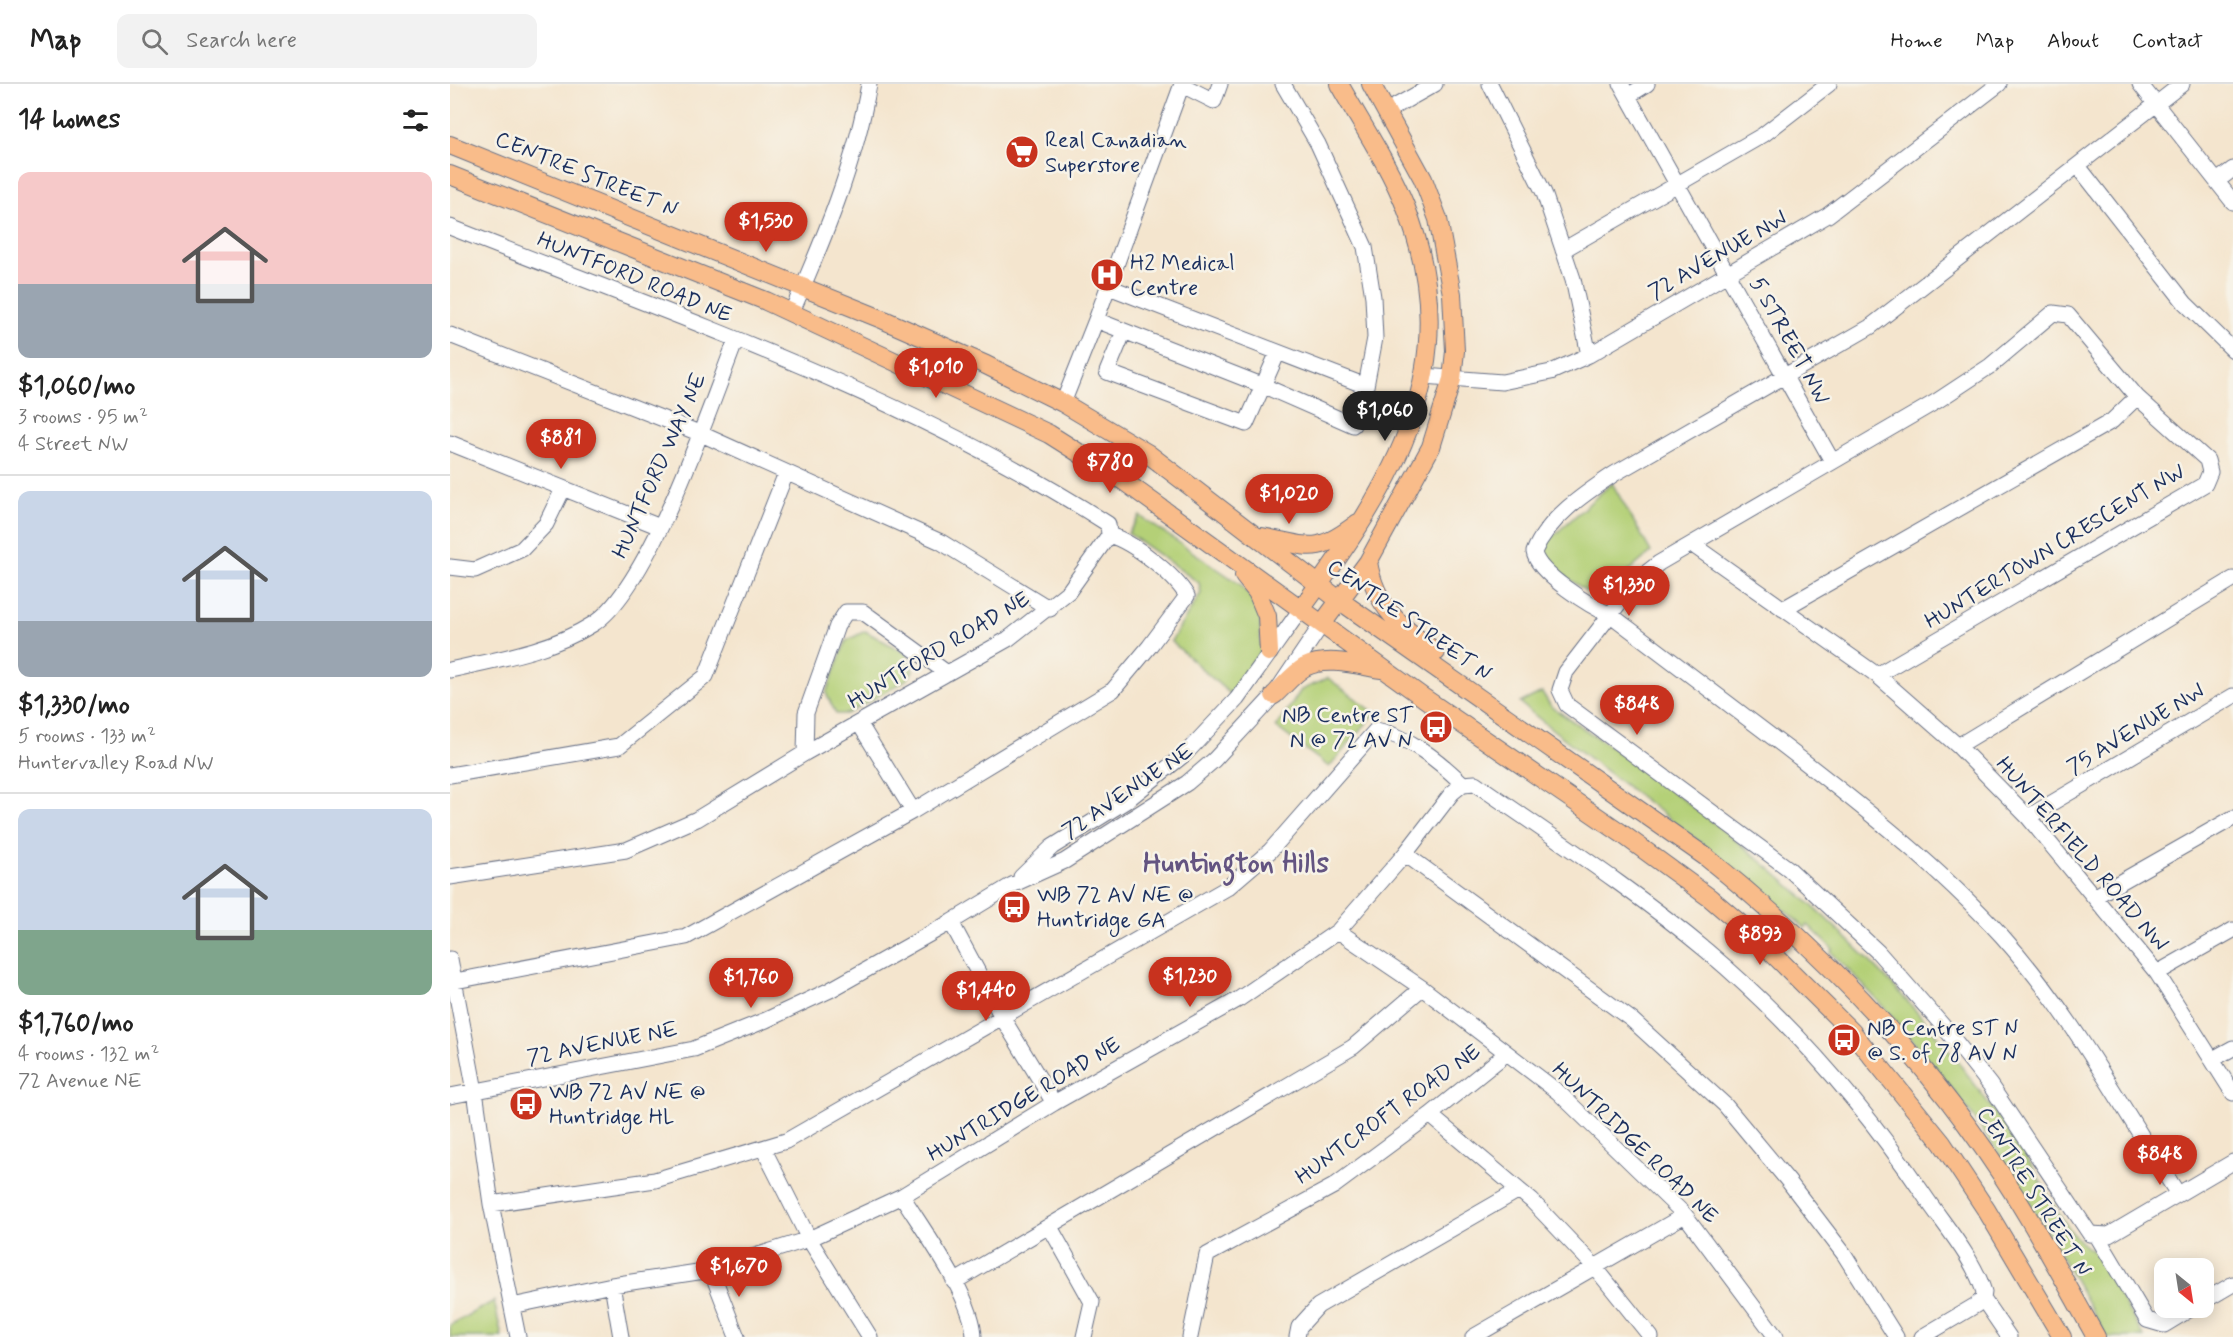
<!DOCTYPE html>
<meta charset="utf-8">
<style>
body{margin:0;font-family:Mynerve,sans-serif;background:#f2f2f2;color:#222;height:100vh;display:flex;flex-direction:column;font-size:22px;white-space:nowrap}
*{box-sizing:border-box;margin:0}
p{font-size:20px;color:#767676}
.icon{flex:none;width:33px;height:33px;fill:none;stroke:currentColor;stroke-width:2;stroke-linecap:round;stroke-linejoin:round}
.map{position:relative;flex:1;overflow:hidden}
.sheet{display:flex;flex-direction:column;background:#fff;width:450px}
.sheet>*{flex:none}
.needle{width:39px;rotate:150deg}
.tools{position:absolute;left:1704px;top:1174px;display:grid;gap:12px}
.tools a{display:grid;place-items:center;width:60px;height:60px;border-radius:12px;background:#fff;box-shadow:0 3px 15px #0003;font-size:30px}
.price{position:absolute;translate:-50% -51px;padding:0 14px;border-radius:21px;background:#c8321e;color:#fff;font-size:20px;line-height:39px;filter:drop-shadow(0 2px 3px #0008)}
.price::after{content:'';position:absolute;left:50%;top:36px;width:18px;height:14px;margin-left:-9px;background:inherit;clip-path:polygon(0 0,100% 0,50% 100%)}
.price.on{background:#222;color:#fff}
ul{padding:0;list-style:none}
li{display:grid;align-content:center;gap:12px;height:318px;padding:0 18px}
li+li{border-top:2px solid #e0e0e0}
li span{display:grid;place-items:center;height:186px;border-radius:12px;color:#555}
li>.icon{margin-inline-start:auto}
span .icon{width:108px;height:108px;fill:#fffc;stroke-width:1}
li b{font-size:26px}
h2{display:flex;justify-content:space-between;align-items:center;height:72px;padding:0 18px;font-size:26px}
header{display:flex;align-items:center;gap:36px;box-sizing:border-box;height:84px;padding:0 30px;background:#fff;border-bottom:2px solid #e0e0e0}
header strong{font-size:28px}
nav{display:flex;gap:33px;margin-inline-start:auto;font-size:21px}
.search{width:420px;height:54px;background:#f2f2f2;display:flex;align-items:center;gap:15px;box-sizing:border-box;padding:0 21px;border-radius:12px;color:#767676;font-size:22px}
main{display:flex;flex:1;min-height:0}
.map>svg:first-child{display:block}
.green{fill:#b4d077;stroke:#68806a;stroke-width:1.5}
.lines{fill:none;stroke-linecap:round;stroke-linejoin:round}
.minor-casing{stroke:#676f85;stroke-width:17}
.major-casing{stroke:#676f85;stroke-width:20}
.minor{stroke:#fff;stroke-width:15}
.major{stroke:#f9bc8a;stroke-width:18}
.labels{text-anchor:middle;stroke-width:5;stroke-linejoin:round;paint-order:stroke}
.poi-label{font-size:22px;fill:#1b2f5e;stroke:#f7f3e8;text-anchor:start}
.street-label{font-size:22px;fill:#1b2f5e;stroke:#f7f3e8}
.district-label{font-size:28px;font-weight:bold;fill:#635481;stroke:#f7f3e8}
</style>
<header>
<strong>Map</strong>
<div class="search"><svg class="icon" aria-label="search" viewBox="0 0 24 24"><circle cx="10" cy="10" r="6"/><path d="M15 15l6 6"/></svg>Search here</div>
<nav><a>Home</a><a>Map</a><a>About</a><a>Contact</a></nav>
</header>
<main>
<section class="sheet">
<h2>14 homes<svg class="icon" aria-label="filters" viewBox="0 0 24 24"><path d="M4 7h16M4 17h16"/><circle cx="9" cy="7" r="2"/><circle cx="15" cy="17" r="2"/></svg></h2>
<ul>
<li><span style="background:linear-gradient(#f6c9c9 60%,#9aa5b1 0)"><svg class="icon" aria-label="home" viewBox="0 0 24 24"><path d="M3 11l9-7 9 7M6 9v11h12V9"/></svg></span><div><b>$1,060/mo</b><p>3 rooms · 95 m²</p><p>4 Street NW</p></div></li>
<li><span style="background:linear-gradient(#c9d6e8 70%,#9aa5b1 0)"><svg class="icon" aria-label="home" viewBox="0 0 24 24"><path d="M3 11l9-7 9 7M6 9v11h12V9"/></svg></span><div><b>$1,330/mo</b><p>5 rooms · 133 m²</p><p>Huntervalley Road NW</p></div></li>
<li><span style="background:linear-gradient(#c9d6e8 65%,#7fa58c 0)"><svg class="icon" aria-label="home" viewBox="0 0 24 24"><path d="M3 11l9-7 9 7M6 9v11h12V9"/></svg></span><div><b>$1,760/mo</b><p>4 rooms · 132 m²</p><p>72 Avenue NE</p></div></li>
</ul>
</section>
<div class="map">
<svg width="1783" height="1253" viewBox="0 0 1783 1253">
<rect width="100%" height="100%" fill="#f7f3e8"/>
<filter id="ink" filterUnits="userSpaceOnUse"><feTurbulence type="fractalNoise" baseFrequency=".0167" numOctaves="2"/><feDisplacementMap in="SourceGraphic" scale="12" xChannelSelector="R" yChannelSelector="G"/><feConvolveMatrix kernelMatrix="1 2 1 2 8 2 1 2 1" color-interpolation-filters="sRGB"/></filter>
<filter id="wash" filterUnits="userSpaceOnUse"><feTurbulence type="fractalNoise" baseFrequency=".008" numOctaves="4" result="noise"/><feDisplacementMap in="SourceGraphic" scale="24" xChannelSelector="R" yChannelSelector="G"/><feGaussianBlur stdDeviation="1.35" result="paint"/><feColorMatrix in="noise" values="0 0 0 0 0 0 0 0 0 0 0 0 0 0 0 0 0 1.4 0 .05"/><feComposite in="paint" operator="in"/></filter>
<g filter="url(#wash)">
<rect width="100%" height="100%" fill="#f4e5ce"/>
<path class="green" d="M1162,399L1201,468L1165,499L1150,517L1093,476L1092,462Z
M690,432L791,501L810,526L811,567L804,583L781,611L721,557L751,509L749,499L678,449Z
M415,547L457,570L463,587L458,595L397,630H386L376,609L396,557Z
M878,594L925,629L879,683L826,643L851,606Z
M1092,608L1100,621L1109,628C1239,714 1364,811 1467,928C1509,976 1546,1028 1581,1081C1600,1109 1614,1151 1644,1168L1694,1253H1657C1612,1174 1568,1092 1513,1019C1473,966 1428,915 1381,868L1383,865L1358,841L1355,844C1265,763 1163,697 1070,619Z
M44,1217L52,1253H0V1241Z"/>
</g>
<g filter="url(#ink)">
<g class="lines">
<defs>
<path id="minor" d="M833,0L868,60L915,163L923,213L925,254L916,302
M1040,0L1094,109L1123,195L1139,271
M1171,0L1382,377
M1690,0L1783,118
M732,1L764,17L770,0
M1178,12L1197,0
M937,27L985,0
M1628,82L1735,219L1783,266
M1767,97L1783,85
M0,143C224,232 454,309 658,440L659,451L619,507L558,555L355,669L247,735L176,766L0,793
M1113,166L1313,51L1379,0
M341,230C373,157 406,79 419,0
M646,236L814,302L903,341L916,302L659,203
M674,247L657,288L796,340L828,268
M0,251L249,349L491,458L600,525
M974,292L1052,298L1101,288L1139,271L1378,131L1549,0
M613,319L646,236L732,0
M0,359L210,443
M1243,461L1427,591L1508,662L1578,733L1707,889L1783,1009
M0,483L25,486L72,465L96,440L113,405
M1333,525L1662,337L1687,313
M0,586C49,575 100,567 143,540C200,504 260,322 286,256
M1427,591L1755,400L1760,388L1757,376L1687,313L1618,231L1603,229L1540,282L1487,317L1209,479L1187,496L1116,588L1110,606L1117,621L1339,785L1428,868L1494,943L1540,1001L1640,1150L1659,1151L1783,1078
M409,639L463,727
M1508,662L1783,495
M355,669L356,629L387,542L396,528H413L497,589
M0,691L169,662L256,592L336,389
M1578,733L1783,612
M955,770L1182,936L1275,1021L1339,1098L1394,1170L1446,1253
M571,793L602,763L676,717L736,669L787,615L851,525
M1644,813L1783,734
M501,838L552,933L604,1019
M888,847L972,904L1108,1008L1235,1131L1326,1253
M0,875L25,1007L41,1120L68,1253
M1707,889L1783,846
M0,898L236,853L463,727L663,606L699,563L737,512C724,490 683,458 659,451
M1763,975L1783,964
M0,1012L244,965L316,936L380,906L501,838L562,801L615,777L737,699L764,676L824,611L872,540
M980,1031L1082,1117L1144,1182L1201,1253
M313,1064L359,1155L420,1253
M1728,1110C1671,1023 1623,931 1552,852C1488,782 1413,723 1338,665C1279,620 1220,575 1161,531C1141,523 1087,489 1084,468C1098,434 1134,410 1164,390L1420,243L1732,0
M452,1112C473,1146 524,1215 524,1253
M41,1120L205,1096L336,1057L777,804L820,767L926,646C959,652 989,677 1013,700
M600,1143L642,1218L634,1253
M1647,1152L1697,1236L1714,1241L1742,1224
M261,1186L287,1253
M504,1198L903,963L972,904
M162,1201L171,1253
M1533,1215L1559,1253
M1754,1217L1783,1200
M62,1222L162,1201L261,1186L359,1155L452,1112L604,1019L789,915L888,847L955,770L1002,709L1013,700L1025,699C1104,754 1184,806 1257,867C1340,937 1414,1022 1474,1111C1494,1141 1523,1173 1534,1208L1533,1215L1526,1221L1472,1253
M740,1253L757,1171L884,1102L980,1031L1057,969
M847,1253L849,1243L868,1222L1069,1106
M1023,1253L1235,1131"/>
<path id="major" d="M0,61L434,236L536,281L613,319L697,369L889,516L1256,773C1377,870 1485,983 1567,1115C1595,1160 1620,1207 1646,1253
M0,91L316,217L599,350L675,398L974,614L1171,749L1260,814L1307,854L1402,948L1492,1059L1537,1127L1612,1253
M812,453C860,462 865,472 908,439
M918,478C925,522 951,544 986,568
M794,492L807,508L817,532L819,568
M851,525C943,400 1018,283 956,124C939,81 912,41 889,0
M872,540L918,478L981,363L1002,295L1005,267L1002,210L988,135L973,95L921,0
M824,611C833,603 844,589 855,583C877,572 907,581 930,585"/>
</defs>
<use href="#minor" class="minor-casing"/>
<use href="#major" class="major-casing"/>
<use href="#minor" class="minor"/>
<use href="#major" class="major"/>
</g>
</g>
<defs>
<symbol id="supermarket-disc" viewBox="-11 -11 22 22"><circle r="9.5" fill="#c8321e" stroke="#f7f3e8"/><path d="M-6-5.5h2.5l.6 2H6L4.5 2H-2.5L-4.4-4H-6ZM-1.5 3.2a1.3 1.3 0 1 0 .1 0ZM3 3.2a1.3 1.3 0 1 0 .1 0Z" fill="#fff"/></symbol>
<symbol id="hospital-disc" viewBox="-11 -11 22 22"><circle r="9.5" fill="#c8321e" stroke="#f7f3e8"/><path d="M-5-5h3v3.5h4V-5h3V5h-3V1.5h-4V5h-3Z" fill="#fff"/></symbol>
<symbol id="bus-disc" viewBox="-11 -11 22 22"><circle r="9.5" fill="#c8321e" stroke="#f7f3e8"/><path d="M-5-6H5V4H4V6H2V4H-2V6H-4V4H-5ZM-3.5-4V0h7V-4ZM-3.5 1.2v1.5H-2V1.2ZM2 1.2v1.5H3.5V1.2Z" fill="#fff"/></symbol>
</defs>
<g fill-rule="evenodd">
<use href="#supermarket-disc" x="553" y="49" width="38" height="38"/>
<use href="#hospital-disc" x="638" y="172" width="38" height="38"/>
<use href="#bus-disc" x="967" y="624" width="38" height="38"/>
<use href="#bus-disc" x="545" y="804" width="38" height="38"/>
<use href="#bus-disc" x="1375" y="937" width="38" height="38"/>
<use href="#bus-disc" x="57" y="1001" width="38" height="38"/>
</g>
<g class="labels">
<g class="poi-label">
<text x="595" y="63">Real Canadian<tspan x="595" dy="25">Superstore</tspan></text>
<text x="680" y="186">H2 Medical<tspan x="680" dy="25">Centre</tspan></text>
<text x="963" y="638" text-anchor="end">NB Centre ST<tspan x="963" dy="25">N @ 72 AV N</tspan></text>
<text x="587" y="818">WB 72 AV NE @<tspan x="587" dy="25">Huntridge GA</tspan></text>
<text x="1417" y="951">NB Centre ST N<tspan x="1417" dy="25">@ S. of 78 AV N</tspan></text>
<text x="99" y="1015">WB 72 AV NE @<tspan x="99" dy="25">Huntridge HL</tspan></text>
</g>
<g class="street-label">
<text transform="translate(137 89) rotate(22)" y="8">CENTRE STREET N</text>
<text transform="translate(1267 170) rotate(-30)" y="8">72 AVENUE NW</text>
<text transform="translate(185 192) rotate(22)" y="8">HUNTFORD ROAD NE</text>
<text transform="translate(1341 256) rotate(61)" y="8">5 STREET NW</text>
<text transform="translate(208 381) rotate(-66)" y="8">HUNTFORD WAY NE</text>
<text transform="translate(1604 461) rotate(-31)" y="8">HUNTERTOWN CRESCENT NW</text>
<text transform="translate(960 535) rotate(35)" y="8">CENTRE STREET N</text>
<text transform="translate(488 565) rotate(-31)" y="8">HUNTFORD ROAD NE</text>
<text transform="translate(1685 644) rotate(-31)" y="8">75 AVENUE NW</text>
<text transform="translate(677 706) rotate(-34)" y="8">72 AVENUE NE</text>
<text transform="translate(1633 769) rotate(49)" y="8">HUNTERFIELD ROAD NW</text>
<text transform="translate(152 958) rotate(-11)" y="8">72 AVENUE NE</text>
<text transform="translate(573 1014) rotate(-31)" y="8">HUNTRIDGE ROAD NE</text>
<text transform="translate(937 1029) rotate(-36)" y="8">HUNTCROFT ROAD NE</text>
<text transform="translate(1186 1058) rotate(44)" y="8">HUNTRIDGE ROAD NE</text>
<text transform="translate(1585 1107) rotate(58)" y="8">CENTRE STREET N</text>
</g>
<g class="district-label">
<text x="786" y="788">Huntington Hills</text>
</g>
</g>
</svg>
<div class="tools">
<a><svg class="needle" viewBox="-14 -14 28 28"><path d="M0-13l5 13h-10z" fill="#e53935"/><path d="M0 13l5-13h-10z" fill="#767676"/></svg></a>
</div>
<b class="price" style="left:316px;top:169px">$1,530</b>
<b class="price" style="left:486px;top:315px">$1,010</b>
<b class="price on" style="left:935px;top:358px">$1,060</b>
<b class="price" style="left:111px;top:386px">$881</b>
<b class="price" style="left:660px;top:410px">$780</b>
<b class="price" style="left:839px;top:441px">$1,020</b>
<b class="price" style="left:1179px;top:533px">$1,330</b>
<b class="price" style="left:1187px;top:652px">$848</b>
<b class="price" style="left:1310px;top:882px">$893</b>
<b class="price" style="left:740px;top:924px">$1,230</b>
<b class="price" style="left:301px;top:925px">$1,760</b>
<b class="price" style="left:536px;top:938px">$1,440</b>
<b class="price" style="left:1710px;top:1102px">$848</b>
<b class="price" style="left:289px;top:1214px">$1,670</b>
</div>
</main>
